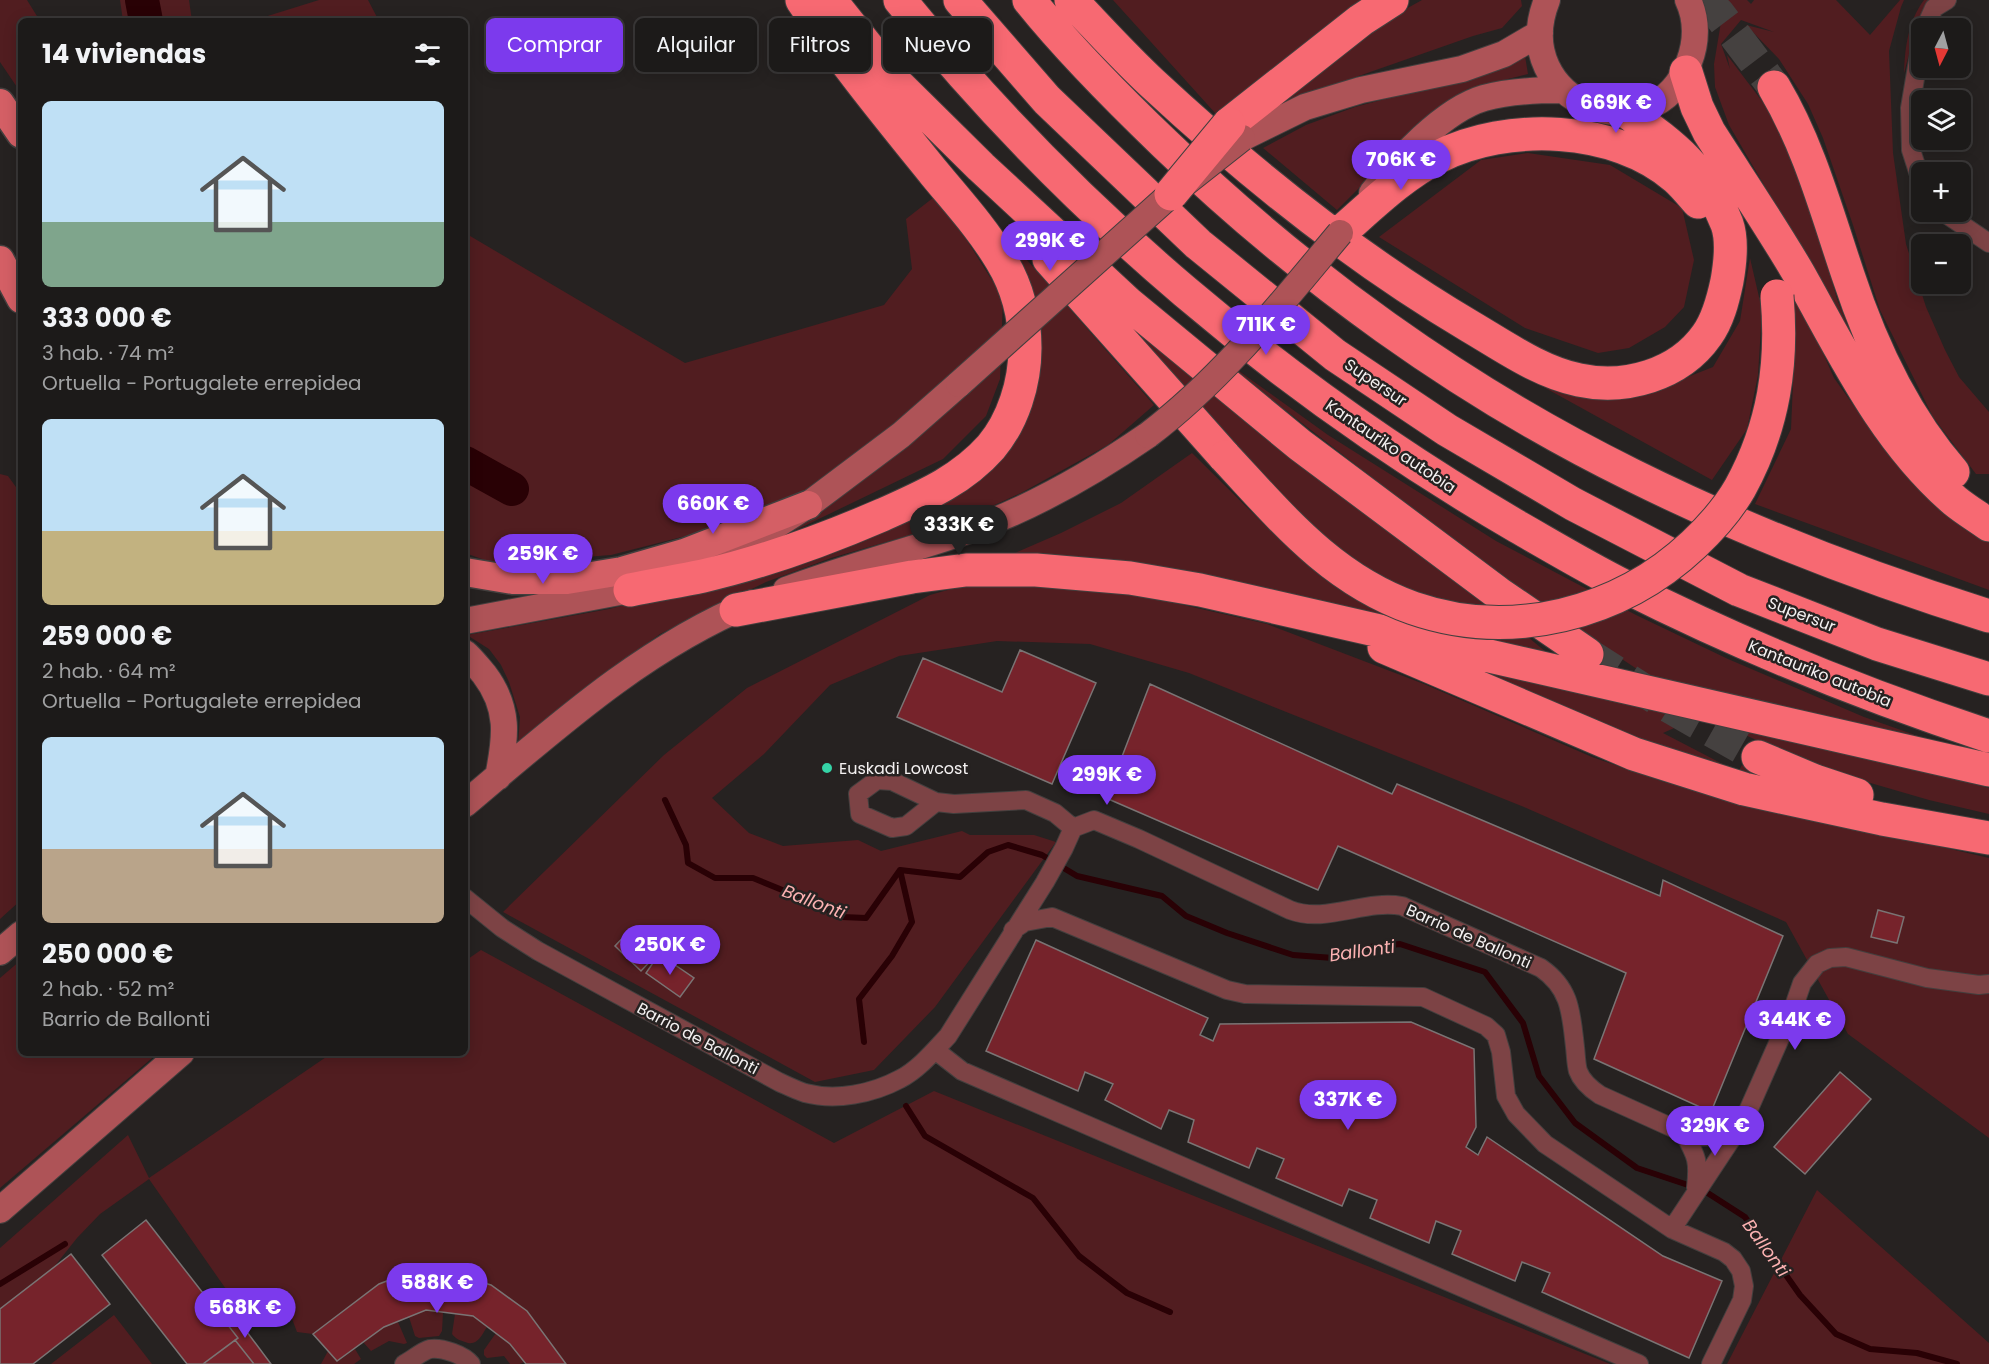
<!DOCTYPE html>
<html lang="es">
<meta charset="utf-8">
<style>
body{margin:0;font-family:Poppins,sans-serif;background:#252322;color:#f1f3f6;height:100vh;display:flex;flex-direction:column;font-size:22px;white-space:nowrap}
*{box-sizing:border-box;margin:0}
p{font-size:20px;color:#a0a1a2}
.icon{flex:none;width:33px;height:33px;fill:none;stroke:currentColor;stroke-width:2;stroke-linecap:round;stroke-linejoin:round}
.map{position:relative;flex:1;overflow:hidden}
.side{position:absolute;left:18px;top:18px;width:450px;height:1038px;display:flex;flex-direction:column;background:#1c1a19;border-radius:9px;box-shadow:0 3px 15px #0003,0 0 0 2px #3a3838}
.side>*{flex:none}
.hud{position:absolute;left:486px;top:18px;width:570px;height:54px;display:flex;gap:12px}
.needle{width:39px;rotate:186deg}
.fabs{position:absolute;left:1911px;top:18px;display:grid;gap:12px}
.fabs a{display:grid;place-items:center;width:60px;height:60px;border-radius:9px;background:#1c1a19;box-shadow:0 3px 15px #0003,0 0 0 2px #3a3838;font-size:30px}
.price{position:absolute;translate:-50% -51px;padding:0 14px;border-radius:21px;background:#7c3aed;color:#fff;font-size:20px;line-height:39px;filter:drop-shadow(0 2px 3px #0008)}
.price::after{content:'';position:absolute;left:50%;top:36px;width:18px;height:14px;margin-left:-9px;background:inherit;clip-path:polygon(0 0,100% 0,50% 100%)}
.price.current{background:#222;color:#fff}
ul{padding:0;list-style:none}
li{display:grid;align-content:center;gap:12px;height:318px;padding:0 24px}
li span{display:grid;place-items:center;height:186px;border-radius:9px;color:#555}
li>.icon{margin-inline-start:auto}
span .icon{width:108px;height:108px;fill:#fffc;stroke-width:1}
li b{font-size:26px}
h2{display:flex;justify-content:space-between;align-items:center;height:72px;padding:0 24px;font-size:26px}
.chip{padding:0 21px;border-radius:9px;background:#1c1a19;box-shadow:0 3px 15px #0003,0 0 0 2px #3a3838;font-size:21px;line-height:54px}
.chip.current{background:#7c3aed;color:#fff}
.map>svg:first-child{display:block}
.green{fill:#511d20}
.lines{fill:none;stroke-linecap:round;stroke-linejoin:round}
.stream{stroke:#290105;stroke-width:6}
.river{stroke:#290105;stroke-width:34}
.building{fill:#76232b;stroke:#7a7474;stroke-width:1.5}
.highway-tunnel{stroke:#454140;stroke-width:33;stroke-dasharray:33 16;stroke-linecap:butt}
.street-casing{stroke:#433f3e;stroke-width:20}
.secondary-casing{stroke:#433f3e;stroke-width:28}
.primary-casing{stroke:#433f3e;stroke-width:31}
.highway-casing{stroke:#433f3e;stroke-width:35}
.street{stroke:#7d4345;stroke-width:18}
.secondary{stroke:#ae5357;stroke-width:26}
.primary{stroke:#d45f65;stroke-width:28}
.highway{stroke:#f76972;stroke-width:33}
.secondary-bridge-casing{stroke:#433f3e;stroke-width:28;stroke-linecap:butt}
.highway-bridge-casing{stroke:#433f3e;stroke-width:35;stroke-linecap:butt}
.secondary-bridge{stroke:#ae5357;stroke-width:26}
.highway-bridge{stroke:#f76972;stroke-width:33}
.poi-dot{fill:#35d4a7;stroke:#262221;stroke-width:2}
.labels{text-anchor:middle;stroke-width:5;stroke-linejoin:round;paint-order:stroke}
.street-label{font-size:16px;fill:#f4f1f1;stroke:#262221}
.poi-label{font-size:16px;fill:#f4f1f1;stroke:#262221;text-anchor:start}
.water-label{font-size:18px;font-style:italic;fill:#fcb2b2;stroke:#262221}
</style>
<div class="map">
<svg width="1989" height="1364" viewBox="0 0 1989 1364">
<rect width="100%" height="100%" fill="#262221"/>
<path class="green" d="M0,0H27L40,21H21V93L0,62Z
M120,0H189L192,21H123Z
M319,0H368L379,21H252Z
M1113,0H1379L1216,114Z
M1422,0H1521L1522,6L1502,28L1473,36L1276,105L1354,38Z
M1727,0H1747L1751,4L1754,0H1836L1870,35L1900,0H1904L1901,7L1889,51L1893,153L1906,244L1926,307L1945,350L1959,377L1989,412V474H1976L1933,417L1880,310L1853,225L1823,138L1808,104L1779,59L1746,25L1774,32L1741,20L1721,44L1730,69L1727,55L1768,109L1795,163L1812,209L1837,299L1869,378L1796,240L1729,125L1715,87L1714,64L1722,16Z
M1924,0H1934L1918,21L1904,73C1905,48 1908,21 1924,0Z
M1525,56L1528,74L1468,89L1440,107L1337,210L1263,148L1306,125L1355,107L1441,84Z
M1528,153L1610,165L1682,208L1694,260L1684,307L1665,327L1629,348L1598,353L1525,328L1379,237L1481,160Z
M963,187L1154,405L1108,445L1021,493L962,520L831,558L766,582L660,634L558,709L518,746L520,717L509,682L501,665L489,649L467,635L609,609L772,567L962,484L1037,369Z
M938,194L1003,298L1000,379L986,416L943,459L796,530L733,524L611,555L496,564L465,553V233L685,363L884,305L912,269L906,219Z
M1750,258L1762,310L1758,375L1747,429L1712,480L1509,368L1642,395L1713,367L1740,321Z
M1791,280L1834,378L1891,458L1989,543V590L1755,504L1791,429L1795,337Z
M1114,308L1493,606L1443,602L1389,584L1310,534Z
M1182,330L1328,435L1496,541L1636,615L1728,659L1864,717L1983,759L1658,683L1539,604L1464,549Z
M1192,453L1292,552L1338,587L1378,612L1435,628L1522,632L1552,657L999,560L1061,533L1121,503Z
M0,474L8,476L21,494V900L0,919Z
M976,582L1109,588L1267,624L1424,684L1592,757L1664,782L1989,858V1138L1848,1034L1786,922L1524,807L1189,673L1090,644L997,641L899,656L830,685L764,754L712,798L749,833L783,846L858,840L881,851L962,831L970,835H1034L1056,842L935,1007L874,1070L815,1082L503,912L664,755L747,688L930,595Z
M1420,653L1667,711L1681,725L1663,733L1738,772L1742,765L1814,796L1737,781Z
M1725,726L1906,766L1989,788V814L1929,800L1819,768Z
M481,950L834,1143L934,1091L1610,1364H566L527,1311L491,1285L464,1277L432,1272L379,1284L313,1334L297,1332L285,1300L274,1290L256,1292L235,1302L149,1179L100,1214L77,1238L54,1267L0,1309V1248L128,1135L149,1178L332,1053H465V961Z
M21,960V1053H158L0,1188V978Z
M1817,1190L1989,1343V1364H1727Z
M426,1310L443,1312L442,1331L439,1336L419,1338L415,1336L409,1317Z
M455,1314L473,1316L487,1327C481,1336 477,1347 465,1342C459,1340 456,1339 452,1334Z
M114,1315L152,1364H51Z
M398,1322L407,1343L404,1344L389,1341L371,1351L363,1342L384,1327Z
M496,1333L510,1344L524,1362L520,1364H510L504,1356L487,1358L484,1355V1350Z
M355,1349L361,1359L354,1364H321L328,1351L338,1361Z"/>
<g class="lines">
<path class="stream" d="M665,800L686,845L688,863L715,878H753L819,905L842,917L866,918L900,870L960,877L988,852L1008,845L1042,855L1077,876L1162,896L1186,916L1227,933L1293,955L1333,958L1370,947L1400,944L1485,972L1523,1023L1539,1076L1575,1123L1637,1168L1703,1190L1745,1217L1800,1295L1836,1334L1870,1349L1917,1353L1957,1364
M864,1042L859,999L892,956L912,922L900,870
M906,1106L925,1136L1033,1198L1079,1256L1127,1293L1170,1312
M0,1284L65,1244"/>
<path class="river" d="M142,0L146,21
M465,463L512,489"/>
</g>
<path class="building" d="M1020,650L1096,683L1052,784L897,717L923,658L1002,692Z
M1150,684L1392,794L1397,784L1660,896L1663,880L1783,936L1711,1112L1594,1059L1626,973L1338,846L1318,890L1106,798Z
M1878,910L1904,917L1897,943L1871,937Z
M630,930L656,955L641,971L615,946Z
M1036,940L1208,1018L1200,1035L1213,1041L1220,1024L1411,1022L1474,1049L1476,1127L1466,1147L1478,1155L1487,1137L1663,1256L1722,1281L1689,1358L1542,1292L1550,1273L1522,1262L1515,1281L1452,1254L1461,1231L1436,1221L1429,1243L1370,1218L1377,1200L1349,1189L1342,1206L1276,1178L1284,1159L1257,1148L1249,1168L1188,1142L1194,1120L1169,1110L1161,1129L1105,1100L1113,1084L1085,1072L1078,1091L986,1051Z
M659,954L694,978L680,997L646,973Z
M1840,1072L1871,1099L1805,1174L1774,1147Z
M146,1220L238,1338L203,1364H187L102,1255Z
M71,1254L110,1304L33,1364H0V1309Z
M432,1272L464,1277L491,1285L527,1311L566,1364H526L510,1344L473,1316L426,1310L384,1327L337,1361L313,1334L379,1284L405,1274Z
M229,1308L271,1364H254L235,1340L238,1338L220,1315Z
M235,1340L254,1364H203Z"/>
<g class="lines">
<path class="highway-tunnel" d="M1701,0L1718,13L1774,87
M1587,654L1670,707L1758,757"/>
<defs>
<path id="street" d="M1925,28L1934,8L1947,0
M1922,37L1910,108L1911,150L1922,184
M1943,212L1989,243
M936,802L906,826L892,828L860,814L858,794L877,780L892,781L936,802L954,804L1026,800L1055,813L1073,828
M1073,828L1094,820L1139,839L1290,910C1326,924 1365,899 1402,906L1541,968C1571,989 1571,1013 1575,1047C1576,1055 1576,1064 1578,1071C1582,1082 1591,1089 1600,1095L1684,1133C1712,1141 1721,1136 1744,1120
M465,898L502,928L538,951L779,1082C788,1086 796,1090 805,1093C836,1101 872,1094 900,1079C918,1070 934,1051 948,1036L1045,882L1064,848L1073,828
M1013,930L1025,922L1052,917L1227,990L1245,994L1423,997L1486,1026L1496,1035L1501,1052L1506,1096L1516,1114L1545,1144L1672,1229L1724,1252L1733,1259L1741,1271L1744,1286L1742,1300L1711,1364
M935,1050L962,1071L1639,1364
M1684,1133C1697,1157 1699,1161 1696,1188
M1672,1229L1744,1120L1793,1009L1802,983L1817,964L1830,958L1846,957L1927,978L1979,985L1989,984
M404,1364C412,1360 422,1351 430,1349C442,1347 464,1355 471,1364"/>
<path id="secondary" d="M1547,0C1506,103 1653,159 1689,62C1697,42 1697,19 1688,0
M1242,138L1305,107L1361,90L1462,69L1504,54L1540,33
M1372,193C1398,160 1443,110 1484,98C1509,91 1537,90 1562,90
M689,568L750,542L808,505L901,435L959,384
M786,590C846,567 909,551 970,530C1034,507 1093,473 1148,435
M465,621L630,590L647,584
M465,653C472,659 478,667 484,674C510,708 506,737 498,777
M465,804C554,729 643,648 752,603
M0,952L21,934
M0,1210L181,1053"/>
<path id="primary" d="M0,103L21,134
M0,260L21,299
M465,572L513,580H567L622,571L684,553L808,505"/>
<path id="highway" d="M830,0L914,105
M900,0C1071,212 1283,390 1518,527C1553,547 1588,568 1624,586C1741,645 1864,695 1989,736
M960,0L1047,100L1198,244L1335,355L1447,430L1573,504L1739,590L1877,644L1989,679
M1029,0C1070,51 1117,98 1165,144C1302,276 1461,391 1632,475C1747,532 1867,578 1989,616
M1071,0C1098,28 1124,57 1152,83C1250,174 1356,259 1471,327C1505,347 1540,372 1579,380C1625,390 1679,375 1707,335C1718,320 1723,300 1727,281C1730,264 1733,241 1727,224C1706,169 1672,145 1627,112
M1686,72L1697,107L1709,132C1739,179 1771,226 1799,274C1844,354 1884,440 1955,501C1966,510 1978,517 1989,525
M900,87L981,167L1129,304L1300,445L1498,593L1587,654
M1774,87C1809,146 1826,210 1848,275C1871,345 1904,416 1953,472
M1229,124L1361,20L1392,0
M1340,233C1371,206 1401,176 1438,157C1507,122 1615,125 1676,178C1684,185 1691,194 1698,202
M1049,259L1225,457
M630,590C654,585 679,581 703,576C764,562 824,540 882,515C922,497 961,481 991,447C1013,421 1025,383 1025,348C1025,317 1018,288 1001,260C982,228 957,201 934,173C888,116 842,60 802,0
M736,610L912,577L966,570H1036L1130,578L1200,590L1989,770
M1384,647L1634,754L1744,789L1882,819L1989,838
M1758,757L1815,781L1857,795"/>
</defs>
<use href="#street" class="street-casing"/>
<use href="#secondary" class="secondary-casing"/>
<use href="#primary" class="primary-casing"/>
<use href="#highway" class="highway-casing"/>
<use href="#street" class="street"/>
<use href="#secondary" class="secondary"/>
<use href="#primary" class="primary"/>
<use href="#highway" class="highway"/>
<defs>
<path id="secondary-bridge" d="M959,384L1171,194L1242,138
M1148,435C1223,378 1280,305 1340,233"/>
<path id="highway-bridge" d="M1171,194L1229,124
M1225,457C1282,518 1331,579 1413,608C1511,642 1620,614 1694,544C1711,528 1728,509 1740,488C1774,426 1783,364 1777,296"/>
</defs>
<use href="#secondary-bridge" class="secondary-bridge-casing"/>
<use href="#highway-bridge" class="highway-bridge-casing"/>
<use href="#secondary-bridge" class="secondary-bridge"/>
<use href="#highway-bridge" class="highway-bridge"/>
</g>
<circle class="poi-dot" cx="827" cy="768" r="6"/>
<g class="labels">
<g class="street-label">
<text transform="translate(1376 382) rotate(34)" y="6">Supersur</text>
<text transform="translate(1391 446) rotate(34)" y="6">Kantauriko autobia</text>
<text transform="translate(1802 614) rotate(21)" y="6">Supersur</text>
<text transform="translate(1820 673) rotate(22)" y="6">Kantauriko autobia</text>
<text transform="translate(1469 936) rotate(24)" y="6">Barrio de Ballonti</text>
<text transform="translate(698 1038) rotate(28)" y="6">Barrio de Ballonti</text>
</g>
<g class="poi-label">
<text x="839" y="774">Euskadi Lowcost</text>
</g>
<g class="water-label">
<text transform="translate(814 902) rotate(21)" y="6">Ballonti</text>
<text transform="translate(1362 951) rotate(-8)" y="6">Ballonti</text>
<text transform="translate(1766 1248) rotate(54)" y="6">Ballonti</text>
</g>
</g>
</svg>
<div class="fabs">
<a><svg class="needle" viewBox="-14 -14 28 28"><path d="M0-13l5 13h-10z" fill="#e53935"/><path d="M0 13l5-13h-10z" fill="#a0a1a2"/></svg></a>
<a><svg class="icon" aria-label="layers" viewBox="0 0 24 24"><path d="M12 4l9 5-9 5-9-5zM3 14l9 5 9-5"/></svg></a>
<a>+</a>
<a>−</a>
</div>
<b class="price" style="left:1616px;top:134px">669K €</b>
<b class="price" style="left:1401px;top:191px">706K €</b>
<b class="price" style="left:1050px;top:272px">299K €</b>
<b class="price" style="left:1266px;top:356px">711K €</b>
<b class="price" style="left:713px;top:535px">660K €</b>
<b class="price current" style="left:959px;top:556px">333K €</b>
<b class="price" style="left:543px;top:585px">259K €</b>
<b class="price" style="left:1107px;top:806px">299K €</b>
<b class="price" style="left:670px;top:976px">250K €</b>
<b class="price" style="left:1795px;top:1051px">344K €</b>
<b class="price" style="left:1348px;top:1131px">337K €</b>
<b class="price" style="left:1715px;top:1157px">329K €</b>
<b class="price" style="left:437px;top:1314px">588K €</b>
<b class="price" style="left:245px;top:1339px">568K €</b>
<div class="hud">
<a class="chip current">Comprar</a>
<a class="chip">Alquilar</a>
<a class="chip">Filtros</a>
<a class="chip">Nuevo</a>
</div>
<section class="side">
<h2>14 viviendas<svg class="icon" aria-label="filters" viewBox="0 0 24 24"><path d="M4 7h16M4 17h16"/><circle cx="9" cy="7" r="2"/><circle cx="15" cy="17" r="2"/></svg></h2>
<ul>
<li><span style="background:linear-gradient(#bfe0f5 65%,#7fa58c 0)"><svg class="icon" aria-label="home" viewBox="0 0 24 24"><path d="M3 11l9-7 9 7M6 9v11h12V9"/></svg></span><div><b>333 000 €</b><p>3 hab. · 74 m²</p><p>Ortuella - Portugalete errepidea</p></div></li>
<li><span style="background:linear-gradient(#bfe0f5 60%,#c2b280 0)"><svg class="icon" aria-label="home" viewBox="0 0 24 24"><path d="M3 11l9-7 9 7M6 9v11h12V9"/></svg></span><div><b>259 000 €</b><p>2 hab. · 64 m²</p><p>Ortuella - Portugalete errepidea</p></div></li>
<li><span style="background:linear-gradient(#bfe0f5 60%,#b9a48a 0)"><svg class="icon" aria-label="home" viewBox="0 0 24 24"><path d="M3 11l9-7 9 7M6 9v11h12V9"/></svg></span><div><b>250 000 €</b><p>2 hab. · 52 m²</p><p>Barrio de Ballonti</p></div></li>
</ul>
</section>
</div>
